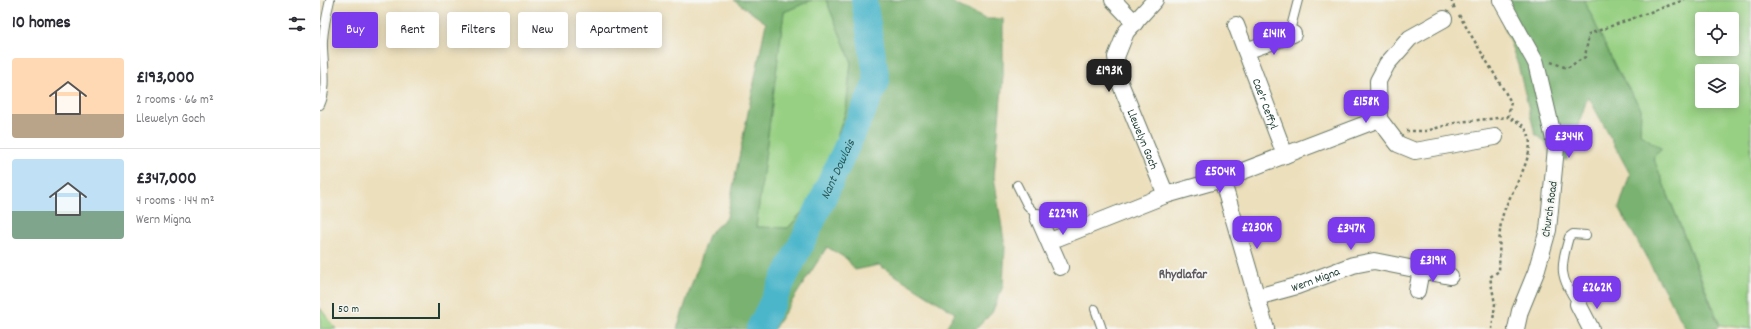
<!DOCTYPE html>
<meta charset="utf-8">
<style>
body{margin:0;font-family:Dekko,sans-serif;background:#f7f7f7;color:#2b2b33;height:100vh;display:flex;flex-direction:column;font-size:15px;white-space:nowrap}
*{box-sizing:border-box;margin:0}
p{font-size:13px;color:#7c7c81}
.icon{flex:none;width:22px;height:22px;fill:none;stroke:currentColor;stroke-width:2;stroke-linecap:round;stroke-linejoin:round}
.map{position:relative;flex:1;overflow:hidden}
.side{display:flex;flex-direction:column;background:#fff;width:320px}
.side>*{flex:none}
.banner{position:absolute;left:12px;top:12px;width:380px;height:36px;display:flex;gap:8px}
.buttons{position:absolute;left:1375px;top:12px;display:grid;gap:8px}
.buttons a{display:grid;place-items:center;width:44px;height:44px;border-radius:4px;background:#fff;box-shadow:0 2px 10px #0003;font-size:20px}
.scale{position:absolute;left:12px;bottom:10px;width:108px;box-sizing:border-box;padding-left:4px;border:2px solid #1f3d34;border-top:0;font-size:11px;line-height:14px;white-space:nowrap;color:#1f3d34;-webkit-text-stroke:3px #f6f6f2;paint-order:stroke}
.price{position:absolute;translate:-50% -34px;padding:0 9px;border-radius:8px;background:#7c3aed;color:#fff;font-size:13px;line-height:26px;filter:drop-shadow(0 1px 2px #0008)}
.price::after{content:'';position:absolute;left:50%;top:24px;width:12px;height:9px;margin-left:-6px;background:inherit;clip-path:polygon(0 0,100% 0,50% 100%)}
.price.active{background:#222;color:#fff}
ul{padding:0;list-style:none}
li{display:flex;align-items:center;gap:12px;height:100px;padding:0 12px}
li+li{border-top:1px solid #e1e1e2}
li span{display:grid;place-items:center;flex:none;width:112px;height:80px;border-radius:4px;color:#555}
li>.icon{margin-inline-start:auto}
span .icon{width:48px;height:48px;fill:#fffc;stroke-width:1}
li b{font-size:17px}
h2{display:flex;justify-content:space-between;align-items:center;height:48px;padding:0 12px;font-size:17px}
.tag{padding:0 14px;border-radius:4px;background:#fff;box-shadow:0 2px 10px #0003;font-size:14px;line-height:36px}
.tag.active{background:#7c3aed;color:#fff}
main{display:flex;flex:1;min-height:0}
.map>svg:first-child{display:block}
.green{fill:#98d083;stroke:#5c865c;fill-rule:evenodd}
.forest{fill:#7ab271;stroke:#4c7852}
.lines{fill:none;stroke-linecap:round;stroke-linejoin:round}
.river{stroke:#4cb6ca;stroke-width:26}
.lane-casing{stroke:#677664;stroke-width:10}
.street-casing{stroke:#677664;stroke-width:18}
.path{stroke:#677664;stroke-width:2.5;stroke-dasharray:3 3;stroke-linecap:butt}
.lane{stroke:#fff;stroke-width:8}
.street{stroke:#fff;stroke-width:16}
.labels{text-anchor:middle;stroke-width:4;stroke-linejoin:round;paint-order:stroke}
.street-label{font-size:12px;fill:#1f3d34;stroke:#f6f6f2}
.water-label{font-size:13px;font-style:italic;fill:#2a5b5a;stroke:#f6f6f2}
.neighbourhood-label{font-size:13px;font-weight:bold;fill:#5d595f;stroke:#f6f6f2}
</style>
<main>
<section class="side">
<h2>10 homes<svg class="icon" aria-label="filters" viewBox="0 0 24 24"><path d="M4 7h16M4 17h16"/><circle cx="9" cy="7" r="2"/><circle cx="15" cy="17" r="2"/></svg></h2>
<ul>
<li><span style="background:linear-gradient(#ffd9b3 70%,#b9a48a 0)"><svg class="icon" aria-label="home" viewBox="0 0 24 24"><path d="M3 11l9-7 9 7M6 9v11h12V9"/></svg></span><div><b>£193,000</b><p>2 rooms · 66 m²</p><p>Llewelyn Goch</p></div></li>
<li><span style="background:linear-gradient(#bfe0f5 65%,#7fa58c 0)"><svg class="icon" aria-label="home" viewBox="0 0 24 24"><path d="M3 11l9-7 9 7M6 9v11h12V9"/></svg></span><div><b>£347,000</b><p>4 rooms · 144 m²</p><p>Wern Migna</p></div></li>
</ul>
</section>
<div class="map">
<svg width="1431" height="329" viewBox="0 0 1431 329">
<rect width="100%" height="100%" fill="#f6f6f2"/>
<filter id="ink" filterUnits="userSpaceOnUse"><feTurbulence type="fractalNoise" baseFrequency=".025" numOctaves="2"/><feDisplacementMap in="SourceGraphic" scale="8" xChannelSelector="R" yChannelSelector="G"/><feConvolveMatrix kernelMatrix="1 2 1 2 8 2 1 2 1" color-interpolation-filters="sRGB"/></filter>
<filter id="wash" filterUnits="userSpaceOnUse"><feTurbulence type="fractalNoise" baseFrequency=".012" numOctaves="4" result="noise"/><feDisplacementMap in="SourceGraphic" scale="16" xChannelSelector="R" yChannelSelector="G"/><feGaussianBlur stdDeviation="0.9" result="paint"/><feColorMatrix in="noise" values="0 0 0 0 0 0 0 0 0 0 0 0 0 0 0 0 0 1.4 0 .05"/><feComposite in="paint" operator="in"/></filter>
<g filter="url(#wash)">
<rect width="100%" height="100%" fill="#ecdfbc"/>
<path class="green" d="M492,0H506L531,61L526,110L498,194L468,228L436,227L464,12Z
M1264,0H1431V329L1400,325L1333,157L1341,149L1320,134L1321,109L1297,70ZM1382,19H1412V49H1382ZM1382,71H1412V101H1382Z
M0,308L16,329H0Z"/>
<path class="forest" d="M414,0H492L464,12L436,227L468,228L498,194L526,110L531,61L506,0H631L635,4L665,19H683V76L674,177L685,247L683,286L672,313L656,329H625L635,313L559,265L535,270L527,259L507,247L454,329H357L388,235L407,217L446,23Z
M1175,0H1264L1297,70L1321,109L1320,134L1342,149L1333,157L1399,325L1396,329H1366L1299,208L1310,174L1268,96L1246,161L1215,134L1198,65Z"/>
<g class="lines">
<path class="river" id="s1" d="M439,329L492,222L557,81L544,0"/>
</g>
</g>
<g filter="url(#ink)">
<g class="lines">
<defs>
<path id="lane" d="M973,34L971,27L978,0
M0,105C9,86 2,60 3,40C4,27 7,13 10,0
M697,185L707,205L718,217
M1258,304C1239,277 1240,268 1249,237L1253,234L1266,235
M775,309L782,329"/>
<g id="street">
<path d="M793,0L815,23"/>
<path id="s2" d="M835,0L806,32L796,57L800,83L846,195"/>
<path d="M1181,0L1216,63L1236,148L1228,230L1216,272L1200,311L1196,329"/>
<path d="M1124,19L1090,38L1067,64L1058,81L1059,119L1078,144L1095,151L1175,137"/>
<path id="s3" d="M916,25L965,155"/>
<path d="M926,51L973,34"/>
<path d="M902,179L946,329"/>
<path d="M718,217L740,267"/>
<path d="M730,241L846,195L902,179L1059,119"/>
<path d="M1097,291L1101,270"/>
<path id="s4" d="M937,297L977,286L1033,265L1054,261L1130,276"/>
<path d="M1258,304L1271,329"/>
</g>
</defs>
<use href="#lane" class="lane-casing"/>
<use href="#street" class="street-casing"/>
<path class="path" d="M1131,0L1135,9
M1139,15L1191,102L1188,117C1193,120 1201,123 1204,127C1224,149 1186,196 1182,218C1178,235 1180,254 1179,271L1170,277L1175,304L1172,329
M1231,62L1247,68L1265,57L1269,34L1364,0
M1086,131H1106L1138,122L1188,117"/>
<use href="#lane" class="lane"/>
<use href="#street" class="street"/>
</g>
</g>
<g class="labels">
<g class="street-label">
<text dy="4" stroke="none"><textPath href="#s3" startOffset="84">Cae'r Ceffyl</textPath></text>
<text dy="4" stroke="none"><textPath href="#s2" startOffset="157">Llewelyn Goch</textPath></text>
<text transform="translate(1229 209) rotate(-82)" y="4">Church Road</text>
<text dy="4" stroke="none"><textPath href="#s4" startOffset="61">Wern Migna</textPath></text>
</g>
<g class="water-label">
<text dy="5" stroke="none"><textPath href="#s1" startOffset="178">Nant Dowlais</textPath></text>
</g>
<g class="neighbourhood-label">
<text x="863" y="278">Rhydlafar</text>
</g>
</g>
</svg>
<div class="buttons">
<a><svg class="icon" aria-label="locate" viewBox="0 0 24 24"><circle cx="12" cy="12" r="6"/><path d="M12 2v4M12 18v4M2 12h4M18 12h4"/></svg></a>
<a><svg class="icon" aria-label="layers" viewBox="0 0 24 24"><path d="M12 4l9 5-9 5-9-5zM3 14l9 5 9-5"/></svg></a>
</div>
<div class="scale">50 m</div>
<b class="price" style="left:954px;top:56px">£141K</b>
<b class="price active" style="left:789px;top:93px">£193K</b>
<b class="price" style="left:1046px;top:124px">£158K</b>
<b class="price" style="left:1249px;top:159px">£344K</b>
<b class="price" style="left:900px;top:194px">£504K</b>
<b class="price" style="left:743px;top:236px">£229K</b>
<b class="price" style="left:937px;top:250px">£230K</b>
<b class="price" style="left:1031px;top:251px">£347K</b>
<b class="price" style="left:1113px;top:283px">£319K</b>
<b class="price" style="left:1277px;top:310px">£262K</b>
<div class="banner">
<a class="tag active">Buy</a>
<a class="tag">Rent</a>
<a class="tag">Filters</a>
<a class="tag">New</a>
<a class="tag">Apartment</a>
</div>
</div>
</main>
